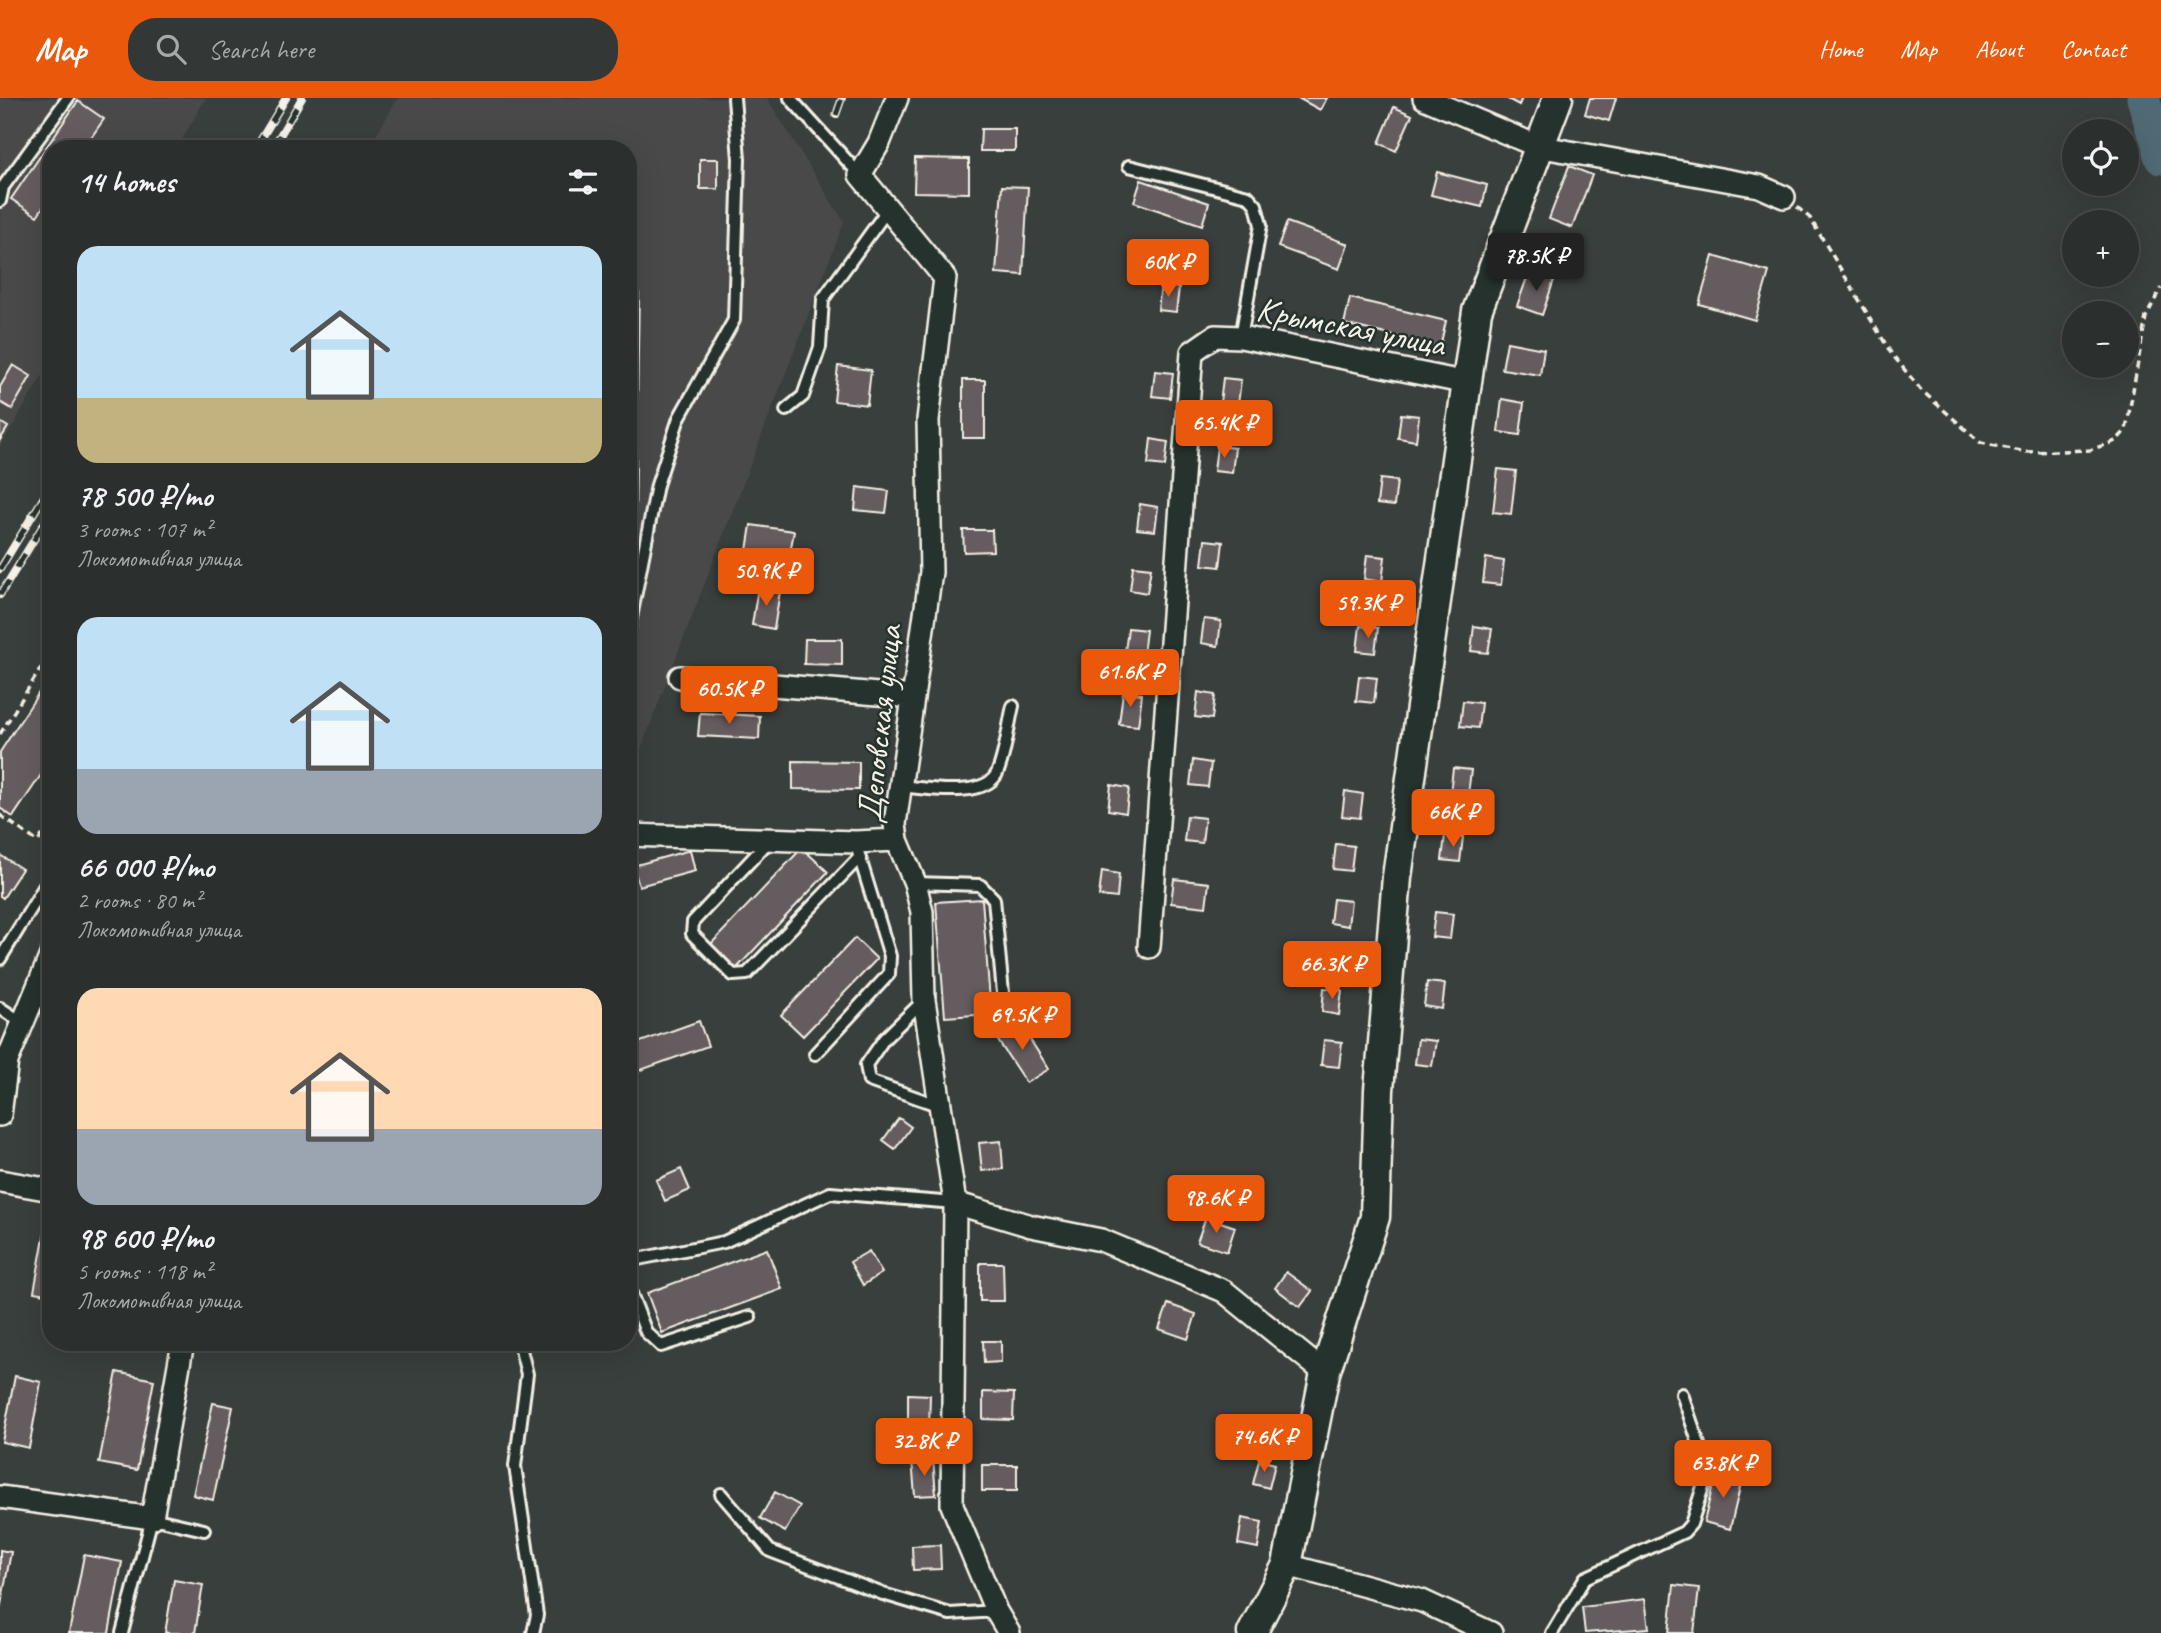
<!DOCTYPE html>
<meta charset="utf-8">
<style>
body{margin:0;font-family:Caveat,sans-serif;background:#333735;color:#f1f3f6;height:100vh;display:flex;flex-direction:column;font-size:26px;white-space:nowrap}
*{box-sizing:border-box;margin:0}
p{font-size:23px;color:#a6a9aa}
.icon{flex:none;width:38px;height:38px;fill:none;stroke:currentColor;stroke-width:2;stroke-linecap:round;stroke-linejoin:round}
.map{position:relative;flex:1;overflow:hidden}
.drawer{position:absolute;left:42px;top:42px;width:595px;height:1211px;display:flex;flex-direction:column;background:#2b2f2d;border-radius:28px;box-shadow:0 7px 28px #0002,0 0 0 2px #474a49}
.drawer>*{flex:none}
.buttons{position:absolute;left:2062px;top:21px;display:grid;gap:14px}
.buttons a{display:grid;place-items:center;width:77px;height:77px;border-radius:50%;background:#2b2f2d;box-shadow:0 7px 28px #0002,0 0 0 2px #474a49;font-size:35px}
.price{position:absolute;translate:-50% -60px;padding:0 16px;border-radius:7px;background:#ea580c;color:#fff;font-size:23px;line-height:46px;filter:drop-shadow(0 2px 4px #0008)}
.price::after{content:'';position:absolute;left:50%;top:42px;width:21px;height:16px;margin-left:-10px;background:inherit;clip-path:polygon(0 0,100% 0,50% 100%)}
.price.on{background:#222;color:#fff}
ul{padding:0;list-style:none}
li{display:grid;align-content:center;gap:14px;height:371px;padding:0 35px}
li span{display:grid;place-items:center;height:217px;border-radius:21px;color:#555}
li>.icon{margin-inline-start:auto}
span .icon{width:126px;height:126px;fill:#fffc;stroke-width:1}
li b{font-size:30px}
h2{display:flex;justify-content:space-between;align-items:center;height:84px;padding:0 35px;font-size:30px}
header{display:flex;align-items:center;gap:42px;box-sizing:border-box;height:98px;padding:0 35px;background:#ea580c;color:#fff}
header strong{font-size:33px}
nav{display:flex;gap:38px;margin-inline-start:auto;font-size:24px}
.search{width:490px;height:63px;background:#333735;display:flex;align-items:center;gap:18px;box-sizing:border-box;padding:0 24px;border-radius:28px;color:#a6a9aa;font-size:26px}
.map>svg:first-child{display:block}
.built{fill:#494a49}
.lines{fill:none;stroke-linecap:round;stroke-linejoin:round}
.river{stroke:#506a75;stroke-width:33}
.building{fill:#655b5f;stroke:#f4f1e8;stroke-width:2}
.lane-casing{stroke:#f4f1e8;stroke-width:16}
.street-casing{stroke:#f4f1e8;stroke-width:26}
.secondary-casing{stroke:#f4f1e8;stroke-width:33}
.path{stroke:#f4f1e8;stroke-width:3.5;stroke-dasharray:7 5;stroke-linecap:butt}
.lane{stroke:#26332d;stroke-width:10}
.street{stroke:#26332d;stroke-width:21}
.secondary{stroke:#26332d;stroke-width:28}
.rail-casing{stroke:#f4f1e8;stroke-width:8}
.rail{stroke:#26332d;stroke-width:5;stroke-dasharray:16;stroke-linecap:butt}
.labels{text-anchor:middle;stroke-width:5;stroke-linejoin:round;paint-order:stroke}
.street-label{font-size:35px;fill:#f4f1e8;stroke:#26332d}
</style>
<header>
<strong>Map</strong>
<div class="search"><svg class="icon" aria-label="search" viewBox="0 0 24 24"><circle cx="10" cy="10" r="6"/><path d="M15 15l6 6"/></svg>Search here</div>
<nav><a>Home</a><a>Map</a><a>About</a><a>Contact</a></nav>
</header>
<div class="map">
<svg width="2161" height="1535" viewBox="0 0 2161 1535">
<rect width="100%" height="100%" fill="#393f3c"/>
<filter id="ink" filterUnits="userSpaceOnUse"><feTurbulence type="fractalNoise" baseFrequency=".0143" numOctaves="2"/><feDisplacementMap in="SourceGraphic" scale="14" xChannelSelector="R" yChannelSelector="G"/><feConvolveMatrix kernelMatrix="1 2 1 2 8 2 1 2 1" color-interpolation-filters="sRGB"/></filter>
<g filter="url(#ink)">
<path class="built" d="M0,0H206L176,51H51V263L0,349Z
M398,0H767L844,124L628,684V51H368Z"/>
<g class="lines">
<path class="river" d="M2143,0L2161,60"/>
</g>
<path class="building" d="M1298,0H1327L1320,12Z
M1506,0H1522L1519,7Z
M1590,0H1616L1609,23L1585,16Z
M78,3L104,21L83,51H51V98L37,118L11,101Z
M1394,9L1412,17L1396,53L1379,45Z
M981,31H1015V53H980Z
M915,60L969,61V95L914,94Z
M700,61H718V91H700Z
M1569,68L1592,77L1572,130L1549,121Z
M1437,74L1487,87L1482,109L1431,97Z
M1141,82L1209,105L1202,127L1134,104Z
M1002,88L1028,89L1023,177L996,175Z
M1287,124L1348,146L1339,171L1278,149Z
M1713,158L1769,174L1755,222L1699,206Z
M1529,174L1554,182L1542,217L1517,208Z
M1161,187L1179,190L1176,214L1158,212Z
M628,195H639L635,418L628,417Z
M1350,200L1446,223L1440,249L1344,226Z
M1507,244L1544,251L1540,277L1502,271Z
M13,267L31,278L12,311L0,304V289Z
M838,268L871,272L867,307L834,303Z
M1155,273L1173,275L1170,300L1152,298Z
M1223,280L1241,282L1238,307L1220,305Z
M963,282H985V340H963Z
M1502,301L1524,305L1520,337L1498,334Z
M1401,316L1419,318L1416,343L1398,340Z
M0,324L8,329L0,342Z
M1151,341L1168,344L1165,368L1148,366Z
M1217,348L1235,350L1232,375L1214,373Z
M1498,371L1516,373L1511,416L1493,414Z
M1380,381L1397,383L1394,408L1377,406Z
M857,389L889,393L886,415L855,412Z
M1140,406L1158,409L1155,433L1137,431Z
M751,427L794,433L788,466L746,459Z
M963,432H992L993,453L964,454Z
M1205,442L1223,444L1220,469L1202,467Z
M1367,457L1385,459L1382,484L1364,481Z
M1486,460L1504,463L1501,487L1483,485Z
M1133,468L1151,470L1147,495L1130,492Z
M758,489L780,493L774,531L752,527Z
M1204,521L1221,523L1218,548L1201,545Z
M1360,528L1378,530L1375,555L1357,553Z
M1474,528L1492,531L1488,555L1471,553Z
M1128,530L1146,532L1143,557L1125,554Z
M805,541H842V567L804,566Z
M51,576V662L13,719L0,710V654Z
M1359,578L1377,580L1374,605L1356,603Z
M1123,594L1142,596L1138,628L1119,626Z
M1198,594L1215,597L1212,621L1195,619Z
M1463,603L1481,605L1478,630L1460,628Z
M700,615L760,618L759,641L698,638Z
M1193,662L1211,665L1208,689L1190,687Z
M793,663L859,664V692L793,691Z
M1453,670L1471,672L1468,697L1450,695Z
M1111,687L1129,690L1126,715L1108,712Z
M1345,693L1363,696L1360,720L1342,718Z
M1187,718L1205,720L1202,745L1184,743Z
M1445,737L1463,739L1460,764L1442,762Z
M1336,746L1354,748L1351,773L1333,771Z
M802,750L828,774L736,871L710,847Z
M690,752L695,773L639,788L633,768Z
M0,757L22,771L3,800L0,798Z
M1102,773L1119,776L1117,800L1099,798Z
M1174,781L1209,785L1206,809L1171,805Z
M628,788L633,790L628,807Z
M982,801L991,916L945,919L936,804Z
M1333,801L1351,803L1348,828L1330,825Z
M1435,814L1453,816L1450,841L1432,839Z
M855,840L877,861L803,938L781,917Z
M1427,884L1445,886L1442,911L1424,908Z
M1324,890L1342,892L1339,917L1322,914Z
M699,923L708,948L638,973L629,948Z
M1018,923L1049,971L1026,985L995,938Z
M1418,941L1436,943L1432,968L1415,966Z
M1324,942L1342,944L1339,969L1321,967Z
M899,1020L911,1029L895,1051L883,1042Z
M1001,1043L1003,1071L982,1073L979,1045Z
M681,1071L690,1092L665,1103L656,1082Z
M48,1117L51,1118V1197L34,1194Z
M1206,1119L1235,1129L1227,1154L1197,1144Z
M767,1151L782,1191L662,1235L647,1195Z
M869,1153L882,1175L863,1187L850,1164Z
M980,1165H1003L1004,1203H980Z
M1286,1174L1312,1193L1300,1209L1275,1190Z
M1168,1206L1196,1216L1188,1241L1159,1231Z
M983,1243H1001V1264L984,1265Z
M117,1274L154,1282L137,1372L99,1365Z
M15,1278L41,1284L29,1350L2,1344Z
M983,1294L1014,1295L1013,1322L983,1321Z
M908,1296L930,1297L929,1331H908Z
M213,1305L233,1309L213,1402L193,1397Z
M933,1361L936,1397L915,1398L912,1362Z
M1259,1362L1275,1366L1269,1390L1253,1386Z
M982,1367H1017V1393H982Z
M1716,1374L1742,1381L1730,1431L1704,1424Z
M775,1394L800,1408L785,1434L760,1420Z
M1242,1420L1262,1424L1258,1450L1238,1446Z
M940,1447L941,1471L913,1472L912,1448Z
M0,1452L11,1454L0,1512Z
M84,1457L122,1464L109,1535H69Z
M174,1482L203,1487L195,1535H165Z
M1674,1487L1699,1490L1694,1535H1669Z
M1645,1501L1649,1530L1585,1535L1582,1509Z"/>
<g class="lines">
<defs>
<path id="lane" d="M790,0L860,77
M1129,68L1248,98L1256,107L1261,127L1241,239
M0,103L3,89L68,0
M786,312L803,298L820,249L823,201L888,111
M628,535L657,387L679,320L734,222L739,61L734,0
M900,688C924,690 988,702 998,673C1006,653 1008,629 1013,608
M769,743L693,824L692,836L733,877L747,876L859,760
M915,785L980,787L994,801L1003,895
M0,861L51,778
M924,902L884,941L866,967L869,983L940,1008
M0,910L23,925
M815,956L889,876L890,858L858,754
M628,1163L724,1144L830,1095L955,1105
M628,1188L646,1234L661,1248L750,1219
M519,1244L527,1276L515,1368L537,1517L533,1535
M721,1396L770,1453L883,1496L950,1516L996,1513
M122,1535L152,1420L204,1432
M1552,1535L1585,1480L1684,1434L1691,1426L1708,1373L1682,1296"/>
<path id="street" d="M897,0L879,45L860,77L945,180L928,322L931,474L895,726L897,742L915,785L922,814L924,902L955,1105L952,1407L996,1513L1009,1535
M1424,0L1537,48L1759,88L1784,99
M680,579L913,599
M628,737L856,744L897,742
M1149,849L1192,254L1215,238L1241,239L1467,285
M0,1017L7,963L51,857
M0,1083L51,1092
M955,1105L1031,1128L1101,1142L1224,1193L1325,1275
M0,1399L152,1420L183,1244
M1287,1467L1422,1503L1491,1535"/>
<path id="secondary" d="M1252,1535L1287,1467L1325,1275L1375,1119L1379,992L1397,779L1477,213L1558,0"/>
</defs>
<use href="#lane" class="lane-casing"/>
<use href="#street" class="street-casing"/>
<use href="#secondary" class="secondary-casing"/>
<path class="path" d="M1797,109L1810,120L1891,255L1921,292L1981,345L2026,354L2090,352L2116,343L2126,332L2146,219L2161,190
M0,636L51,554
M0,717L38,744L51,722"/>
<use href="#lane" class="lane"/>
<use href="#street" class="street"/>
<use href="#secondary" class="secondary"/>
<defs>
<path id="rail" d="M836,17L842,0
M255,51L286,0
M272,51L302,0
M0,471L51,387
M0,497L51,414"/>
</defs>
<use href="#rail" class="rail-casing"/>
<use href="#rail" class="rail"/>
</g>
</g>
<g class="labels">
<g class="street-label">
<text transform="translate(1351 228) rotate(11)" y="12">Крымская улица</text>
<text transform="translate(879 626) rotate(-84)" y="12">Деповская улица</text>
</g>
</g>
</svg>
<div class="buttons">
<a><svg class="icon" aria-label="locate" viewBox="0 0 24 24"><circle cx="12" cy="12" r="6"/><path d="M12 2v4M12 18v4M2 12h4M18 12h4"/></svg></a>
<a>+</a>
<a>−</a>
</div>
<b class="price on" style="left:1536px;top:195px">78.5K ₽</b>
<b class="price" style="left:1168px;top:201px">60K ₽</b>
<b class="price" style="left:1224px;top:362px">65.4K ₽</b>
<b class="price" style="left:766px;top:510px">50.9K ₽</b>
<b class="price" style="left:1368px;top:542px">59.3K ₽</b>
<b class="price" style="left:1130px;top:611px">61.6K ₽</b>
<b class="price" style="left:729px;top:628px">60.5K ₽</b>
<b class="price" style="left:1453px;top:751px">66K ₽</b>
<b class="price" style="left:1332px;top:903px">66.3K ₽</b>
<b class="price" style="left:1022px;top:954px">69.5K ₽</b>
<b class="price" style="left:1216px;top:1137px">98.6K ₽</b>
<b class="price" style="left:1264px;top:1376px">74.6K ₽</b>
<b class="price" style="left:924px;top:1380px">32.8K ₽</b>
<b class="price" style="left:1723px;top:1402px">63.8K ₽</b>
<section class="drawer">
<h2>14 homes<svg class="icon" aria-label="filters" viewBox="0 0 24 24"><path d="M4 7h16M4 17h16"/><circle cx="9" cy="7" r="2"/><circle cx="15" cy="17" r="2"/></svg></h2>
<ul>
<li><span style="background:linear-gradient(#bfe0f5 70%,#c2b280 0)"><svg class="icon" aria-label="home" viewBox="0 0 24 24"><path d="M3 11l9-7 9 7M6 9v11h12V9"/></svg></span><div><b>78 500 ₽/mo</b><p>3 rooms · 107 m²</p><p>Локомотивная улица</p></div></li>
<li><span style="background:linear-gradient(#bfe0f5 70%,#9aa5b1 0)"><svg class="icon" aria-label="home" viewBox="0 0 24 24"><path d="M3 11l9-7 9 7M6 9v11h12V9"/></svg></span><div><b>66 000 ₽/mo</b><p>2 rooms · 80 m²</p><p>Локомотивная улица</p></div></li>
<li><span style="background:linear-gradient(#ffd9b3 65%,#9aa5b1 0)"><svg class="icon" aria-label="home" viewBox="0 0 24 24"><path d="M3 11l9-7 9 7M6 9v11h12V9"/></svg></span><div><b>98 600 ₽/mo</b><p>5 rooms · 118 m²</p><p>Локомотивная улица</p></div></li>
</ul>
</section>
</div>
